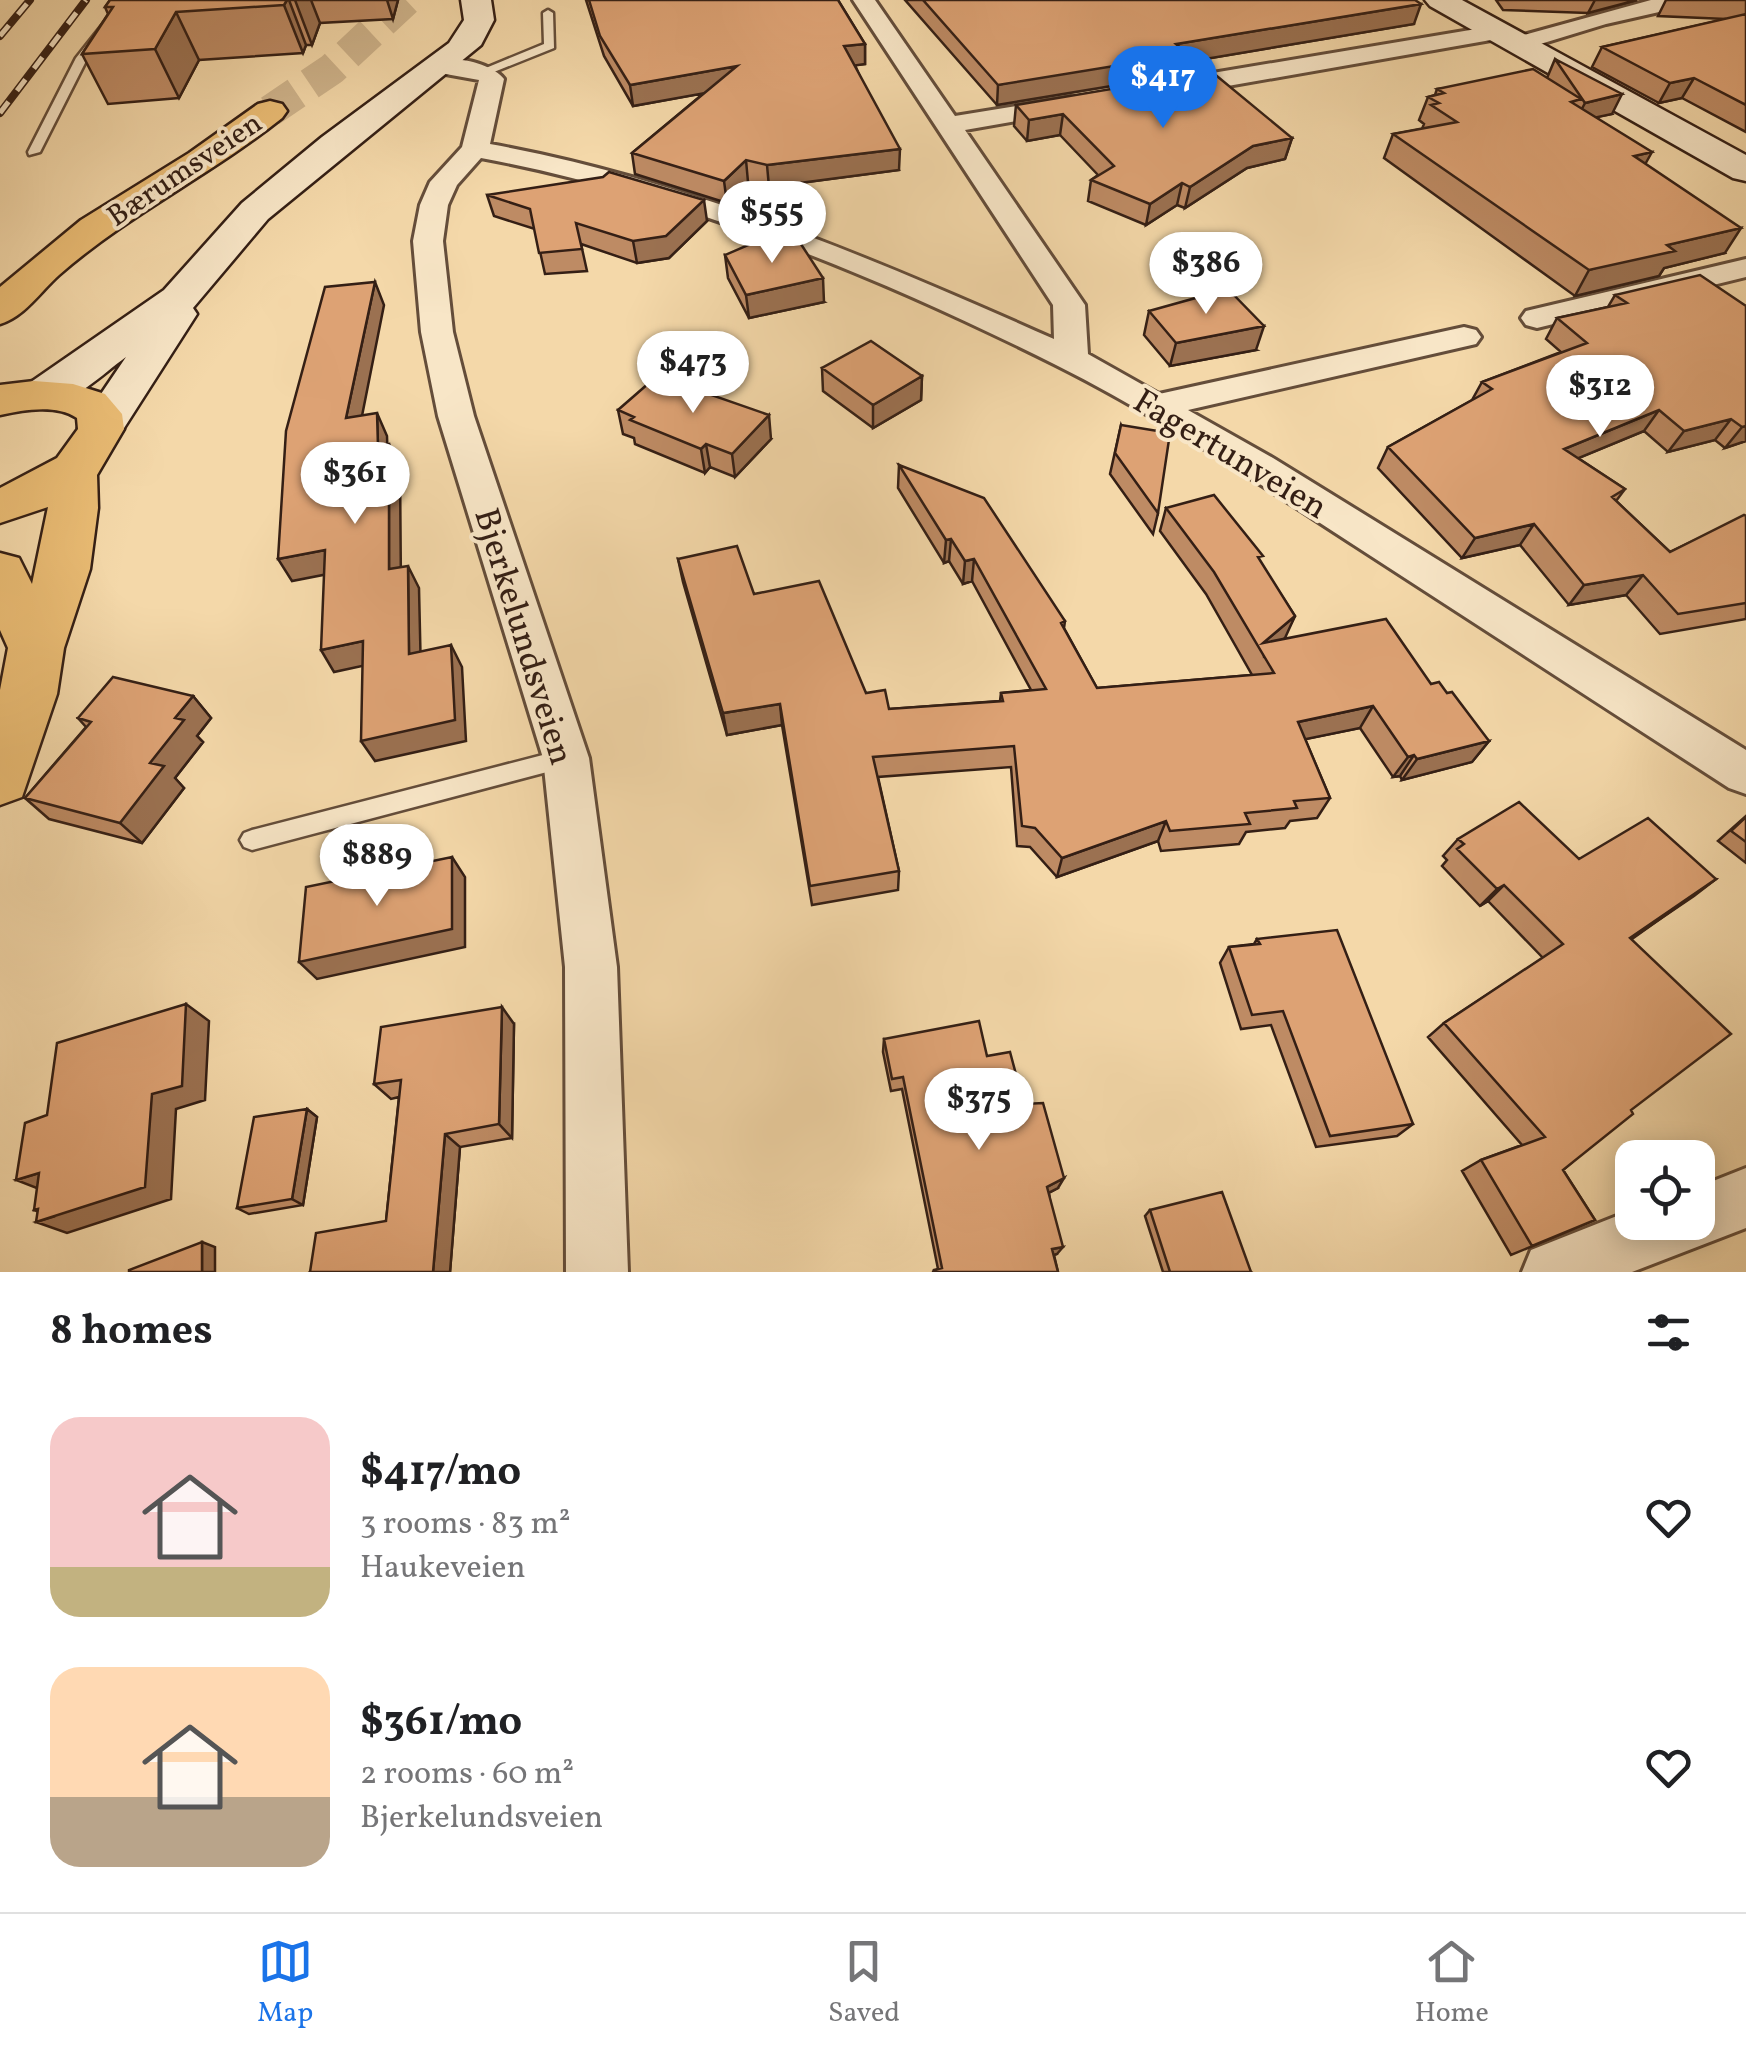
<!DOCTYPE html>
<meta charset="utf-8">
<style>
body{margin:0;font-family:Vollkorn,serif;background:#f2f2f2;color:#202124;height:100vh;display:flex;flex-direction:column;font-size:38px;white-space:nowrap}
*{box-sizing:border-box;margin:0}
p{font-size:32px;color:#757577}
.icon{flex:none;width:55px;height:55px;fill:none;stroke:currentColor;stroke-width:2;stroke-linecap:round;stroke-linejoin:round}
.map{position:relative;height:1272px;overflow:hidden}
.sheet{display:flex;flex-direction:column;background:#fff;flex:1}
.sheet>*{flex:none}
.tools{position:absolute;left:1615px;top:1140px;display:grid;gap:20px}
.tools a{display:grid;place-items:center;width:100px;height:100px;border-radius:20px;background:#fff;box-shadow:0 5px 25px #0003;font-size:50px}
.price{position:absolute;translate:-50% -85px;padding:0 22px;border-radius:35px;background:#fff;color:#222;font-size:32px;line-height:65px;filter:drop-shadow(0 2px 5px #0008)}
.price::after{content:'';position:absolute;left:50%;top:60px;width:30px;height:22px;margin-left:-15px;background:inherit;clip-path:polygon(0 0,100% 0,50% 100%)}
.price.current{background:#1a73e8;color:#fff}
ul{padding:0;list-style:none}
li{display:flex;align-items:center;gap:30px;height:250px;padding:0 50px}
li span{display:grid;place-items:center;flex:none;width:280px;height:200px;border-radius:30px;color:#555}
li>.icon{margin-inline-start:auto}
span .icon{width:120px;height:120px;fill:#fffc;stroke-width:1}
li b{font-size:42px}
h2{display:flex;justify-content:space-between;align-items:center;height:120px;padding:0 50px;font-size:42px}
.tabs{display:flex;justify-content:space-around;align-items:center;height:140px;border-top:2px solid #e0e0e0;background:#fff;font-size:28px;color:#757577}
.tabs a{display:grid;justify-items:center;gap:5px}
.tabs .current{color:#1a73e8}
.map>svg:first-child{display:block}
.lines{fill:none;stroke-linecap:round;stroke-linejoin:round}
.primary-tunnel{stroke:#ceb38b;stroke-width:32;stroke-dasharray:32 16;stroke-linecap:butt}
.lane-casing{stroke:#644d3a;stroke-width:5}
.street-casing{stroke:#644d3a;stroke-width:6}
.secondary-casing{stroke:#341f15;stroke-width:5}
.primary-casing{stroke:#341f15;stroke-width:5}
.lane{fill:#f8e6c7;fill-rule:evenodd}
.street{fill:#f8e6c7;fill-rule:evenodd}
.secondary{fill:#f8e6c7;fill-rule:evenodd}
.primary{fill:#eabc74;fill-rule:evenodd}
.rail-casing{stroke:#341f15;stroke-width:8}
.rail{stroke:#f8e6c7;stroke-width:5;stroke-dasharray:14;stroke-linecap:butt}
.wall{fill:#be8b64;stroke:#341f15;stroke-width:2.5}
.shaded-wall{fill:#9b7151;stroke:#341f15;stroke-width:2.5}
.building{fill:#dda274;stroke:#341f15;stroke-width:2.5}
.labels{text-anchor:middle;stroke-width:8;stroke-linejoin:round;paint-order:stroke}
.far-street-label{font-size:30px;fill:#341f15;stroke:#f8e6c7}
.street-label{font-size:35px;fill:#341f15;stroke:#f8e6c7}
</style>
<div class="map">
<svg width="1746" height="1272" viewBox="0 0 1746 1272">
<rect width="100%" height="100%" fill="#f4d8a9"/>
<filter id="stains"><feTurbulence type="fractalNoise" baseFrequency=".002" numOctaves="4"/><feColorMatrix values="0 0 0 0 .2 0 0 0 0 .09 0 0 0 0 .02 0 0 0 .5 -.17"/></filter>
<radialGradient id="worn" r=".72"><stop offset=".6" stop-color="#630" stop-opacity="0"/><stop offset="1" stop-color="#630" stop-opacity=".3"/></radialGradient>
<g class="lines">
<path class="primary-tunnel" d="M270,111L332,69L406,0"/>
<defs>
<path id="lane" d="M122,0H132L87,59L40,152L29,155L28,152L76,58Z
M548,10L553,13L554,48L489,74H481V70L544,44L543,13Z
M566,749L574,751L577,758L574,765L566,767L252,850L244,847L240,840L244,833L252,830Z"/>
<path id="street" d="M853,0H875L955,116L1071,97L1080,100L1084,105L1080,110L965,130L1085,305L1088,354L1159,394L1464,327L1476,330L1481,337L1476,344L1188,410L1273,458L1746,750V794L1729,788C1604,707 1479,626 1354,545C1258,483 1160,417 1056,365C874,274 682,196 481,158L457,185L448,205L443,241L453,332L474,416L589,758L617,967L628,1272H566L565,967L543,758L438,416L421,332L413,241L420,205L430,182L462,147L479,80L429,71L426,66C441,51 492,62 504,79L490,144C688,180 870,257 1054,339L1053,305Z
M1651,0H1693L1690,5L1606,24L1521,50L1509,43L1513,38Z
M1500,25L1512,32L1508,37L1165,97L1152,89L1165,81Z
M1746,259V277L1537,328L1526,325L1521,318L1526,311Z
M1746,1168V1228L1632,1272H1522L1531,1250L1632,1210V1222H1698V1187Z"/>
<path id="secondary" d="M461,0H491L494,20L481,45L268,219L193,308L197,314L117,439L101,443L85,439L78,428L126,357C98,377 67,412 31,402L24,392L31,382L164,290L242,203L322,137L449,43L464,20Z
M1425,0H1462L1746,155V181L1733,178L1430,6Z"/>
<path id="primary" d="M270,101L282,104L287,111L282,118C211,175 127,215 59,275C40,292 24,317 0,324V287L81,220L189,153L258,104Z
M34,381L73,384L105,394L122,414L124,429L97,475L98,508L90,569L64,648L57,694L22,797L0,805V690L8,648L0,630V553L19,558L32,584L48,507L0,523V488L57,458L78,429L77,418C56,404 24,410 0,415V385Z"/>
</defs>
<use href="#lane" class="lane-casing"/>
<use href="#street" class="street-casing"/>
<use href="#secondary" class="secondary-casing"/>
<use href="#primary" class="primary-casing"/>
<use href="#lane" class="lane"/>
<use href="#street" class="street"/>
<use href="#secondary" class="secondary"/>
<use href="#primary" class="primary"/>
<defs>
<path id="rail" d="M0,36L30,0
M0,113L86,0"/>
</defs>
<use href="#rail" class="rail-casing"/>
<use href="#rail" class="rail"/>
</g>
<path class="wall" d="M110,0H398L393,19L320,23L312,45H306L303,53L199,60L179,98L108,104L82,54L108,14L105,7Z
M586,0H838L865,44V64L855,65L899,170L769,187L748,182L727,203L635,174L632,153L704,93L633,106L604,56Z
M905,0H1415L1414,24L1187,62L1184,74L997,105Z
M1496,0H1637L1588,13L1503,10Z
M1666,0H1746V132L1682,98L1659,103L1592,67L1602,47L1726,19L1658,16Z
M1555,59L1612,114L1596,117L1645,164L1725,253L1664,268L1659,276L1575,296L1384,158L1393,134L1422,129L1424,124L1419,120L1428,97L1435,95L1437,89L1547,78Z
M1016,105L1292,138L1285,159L1247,168L1185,208L1177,205L1146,225L1088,201L1091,180L1098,175L1060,135L1027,141L1014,126Z
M487,195L707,221L669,258L637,263L581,244L587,271L545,274L535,229L494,216Z
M725,255L824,302L749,318L728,278Z
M1615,295L1746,306V441L1725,448L1715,440L1668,452L1644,431L1578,458L1625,489L1616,501L1670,552L1746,516V619L1660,634L1626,595L1569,605L1520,545L1462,558L1378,468L1388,447L1472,400L1482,382L1561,352L1546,339L1557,318L1608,307Z
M1149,311L1256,350L1170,366L1144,335Z
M822,368L922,376L921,400L873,428L823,391Z
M618,410L771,439L735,477L710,467L705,473L635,444L634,438L623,434Z
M1121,425L1158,513L1153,534L1110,474Z
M899,465L1065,621L1064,628L1097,688L1252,675L1206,594L1160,531L1166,508L1260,562L1295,616L1283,639L1431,684L1489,741L1472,762L1402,780L1400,776L1393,777L1360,728L1305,739L1330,798L1317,818L1290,821L1285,828L1246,832L1239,844L1161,851L1158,841L1057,877L1030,847L1017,846L1011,767L878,777L899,871L898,890L812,905L782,725L727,735L683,582L678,559L754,594L866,693L889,709L1000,701L1001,693L1031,690L972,581L963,584L949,561L944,563L898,488Z
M193,696L211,718L197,736L203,742L175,778L184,788L142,843L49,819L25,798L86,727L78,718Z
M1746,816V863L1718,841Z
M1458,839L1579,859L1716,879L1632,939L1631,1110L1563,1170L1595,1220L1511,1255L1462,1171L1481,1160L1522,1145L1428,1037L1444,1023L1543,958L1488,901L1480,906L1442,866L1447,860L1443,856Z
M1257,939L1413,1124L1397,1136L1316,1147L1271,1025L1241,1029L1220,963L1229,947L1254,944Z
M514,1024L512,1138L460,1147L450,1272H310L386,1221L399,1097L391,1099L374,1084Z
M884,1039L987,1056L1024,1104L1058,1188L1049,1193L1057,1254L1054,1255L1058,1272H933L934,1270L938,1269L902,1089L891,1091L883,1052Z
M307,1109L317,1117L303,1205L249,1214L237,1208Z
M1150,1210L1251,1272H1163L1145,1216Z"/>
<path class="shaded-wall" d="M287,0H289L306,45L303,53L284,5Z
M295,0H311L320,23L312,45Z
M387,0H398L393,19Z
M1595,0H1637L1588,13Z
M1421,4L1414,24L1187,62L1184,74L997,105L998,85L1176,44Z
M176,12L199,60L179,98L155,49Z
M865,44V64L845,67L844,46Z
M737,66L739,87L633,106L630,85Z
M1694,78L1682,98L1659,103L1670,83Z
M1622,94L1612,114L1575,122L1585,103Z
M1063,114L1060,135L1027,141L1029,120Z
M1292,138L1285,159L1247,168L1185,208L1190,187L1253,146Z
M900,149L899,170L769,187L767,165Z
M1652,152L1638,177L1634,156Z
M746,160L748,182L727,203L724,181Z
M1182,183L1177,205L1146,225L1150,204Z
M704,200L707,221L669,258L637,263L633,241Z
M1741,228L1725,253L1664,268L1659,276L1575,296L1589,270L1667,245Z
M823,278L824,302L749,318L746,295Z
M375,282L384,305L357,441L346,418Z
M1264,326L1256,350L1170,366L1176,343Z
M922,376L921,400L873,428V405Z
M1659,410L1644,431L1550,470L1564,449Z
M377,413L387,436L388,469L378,446Z
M769,415L771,439L735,477L732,454Z
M1731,419L1715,440L1668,452L1684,431Z
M1746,426V441L1725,448L1742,427Z
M389,444L400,467L401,592L389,569Z
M706,444L710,467L705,473L701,449Z
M1534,524L1520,545L1462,558L1475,538Z
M951,539L949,561L944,563L946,540Z
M325,550L338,572L292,581L278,559Z
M974,559L972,581L963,584L965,561Z
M408,566L419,588L421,676L409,654Z
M1643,575L1626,595L1569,605L1584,585Z
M1295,616L1285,638L1264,656L1263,643Z
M363,641L376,663L334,672L321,650Z
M451,645L462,667L466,741L375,761L361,741Z
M193,696L211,718L197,736L203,742L175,778L184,788L142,843L120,823L150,763L175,718Z
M780,704L782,725L727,735L723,713Z
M1373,706L1360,728L1287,743L1298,722Z
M1489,741L1472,762L1402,780L1417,759Z
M1414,755L1400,776L1393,777L1408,757Z
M1166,821L1158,841L1057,877L1062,858Z
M452,857L465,877V947L317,979L299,962Z
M1716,879L1694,896L1610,953L1630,938Z
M1504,885L1488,901L1480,906L1497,889Z
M186,1004L209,1021L205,1100L176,1109L171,1199L67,1233L36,1222L52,1217L34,1210L152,1094Z
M502,1007L514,1024L512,1138L499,1124Z
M307,1109L317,1117L303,1205L292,1199Z
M445,1134L460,1147L450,1272H433Z
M39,1173L47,1192L16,1180Z
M1064,1178L1058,1188L1042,1196L1047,1187Z
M202,1242L215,1247V1272H202Z
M1063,1247L1057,1254L1047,1257L1052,1249Z"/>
<path class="building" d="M110,0H287L284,5L176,12L155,49L82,54L113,7H105Z
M589,0H838L865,44L844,46L900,149L767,165L746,160L724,181L632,153L737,66L630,85L600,36Z
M923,0H1415L1421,4L1176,44L1188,54L998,85Z
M1746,14V105L1694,78L1670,83L1602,47Z
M1555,59L1622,94L1585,103Z
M1533,69L1581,99L1571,102L1652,152L1634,156L1741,228L1667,245L1675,251L1589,270L1393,134L1457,122L1431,105L1439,103L1428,97L1444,93L1437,89Z
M1212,72L1292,138L1253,146L1190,187L1182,183L1150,204L1091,180L1114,166L1063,114L1029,120L1016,105Z
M609,172L704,200L666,236L633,241L576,223L582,249L539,253L530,209L487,195L603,177Z
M797,238L823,278L746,295L725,255L755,242L765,245Z
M1700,275L1746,306V426L1742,427L1731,419L1684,431L1659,410L1564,449L1625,489L1612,497L1670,552L1744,515L1746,516V603L1678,614L1643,575L1584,585L1534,524L1475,538L1388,447L1492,389L1482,382L1587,343L1557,318L1627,303L1615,295Z
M375,282L346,418L377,413L378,446L389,444V569L408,566L409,654L451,645L455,720L361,741L363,641L321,650L325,550L278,559L286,431L325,287Z
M1228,289L1264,326L1176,343L1149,311Z
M871,341L922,376L873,405L822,368Z
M657,376L769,415L732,454L706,444L701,449L630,420L634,417L618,410Z
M1121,425L1170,433L1158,513L1115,453Z
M899,465L984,498L1065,621L1061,623L1097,688L1274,673L1214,572L1166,508L1214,495L1263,556L1258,557L1295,616L1263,643L1386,619L1431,684L1439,682L1447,693L1452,692L1489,741L1417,759L1414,755L1408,757L1373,706L1298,722L1330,798L1294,801L1297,808L1245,813L1250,824L1170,831L1166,821L1062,858L1035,828L1022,826L1014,746L873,757L899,871L810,886L780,704L723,713L678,559L737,546L754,594L819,581L866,693L885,690L889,709L1003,701L1001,693L1046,689L974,559L965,561L951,539L946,540Z
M113,677L193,696L175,718L184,720L150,763L164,766L120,823L25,798L91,722L78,718Z
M1519,802L1579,859L1648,818L1716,879L1630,938L1731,1034L1631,1110L1633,1114L1563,1170L1595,1220L1532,1246L1481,1160L1545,1137L1444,1023L1563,944L1504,885L1497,889L1457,849L1464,844L1458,839Z
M1746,817V842L1731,831Z
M452,857V929L299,962L306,887Z
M1337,930L1413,1124L1330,1136L1283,1011L1252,1015L1229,947L1260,944L1257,939Z
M186,1004L182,1086L152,1094L145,1187L36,1222L38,1209L34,1210L39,1173L16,1180L25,1123L47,1115L57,1043Z
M502,1007L499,1124L445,1134L433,1272H310L316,1233L386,1221L401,1080L374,1084L381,1027Z
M979,1021L987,1056L1010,1052L1024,1104L1043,1103L1064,1178L1047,1187L1063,1247L1052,1249L1058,1272H934V1270L942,1268L903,1077L892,1079L884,1039Z
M307,1109L292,1199L237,1208L254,1117Z
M1222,1192L1251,1272H1170L1150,1210Z
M202,1242V1272H129V1270Z"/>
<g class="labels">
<g class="far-street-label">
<text transform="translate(184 169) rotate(-34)" y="10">Bærumsveien</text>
</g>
<g class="street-label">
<text transform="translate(1231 453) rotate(31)" y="12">Fagertunveien</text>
<text transform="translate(525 636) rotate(73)" y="12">Bjerkelundsveien</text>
</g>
</g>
<rect width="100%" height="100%" filter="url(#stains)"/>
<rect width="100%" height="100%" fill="url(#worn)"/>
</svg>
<div class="tools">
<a><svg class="icon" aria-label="locate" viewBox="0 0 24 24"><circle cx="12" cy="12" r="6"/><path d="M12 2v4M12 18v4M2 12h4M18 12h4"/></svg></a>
</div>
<b class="price current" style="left:1163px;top:131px">$417</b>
<b class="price" style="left:772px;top:266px">$555</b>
<b class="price" style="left:1206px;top:317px">$386</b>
<b class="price" style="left:693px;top:416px">$473</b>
<b class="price" style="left:1600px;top:440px">$312</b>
<b class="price" style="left:355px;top:527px">$361</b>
<b class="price" style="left:377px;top:909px">$889</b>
<b class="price" style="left:979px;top:1153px">$375</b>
</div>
<section class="sheet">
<h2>8 homes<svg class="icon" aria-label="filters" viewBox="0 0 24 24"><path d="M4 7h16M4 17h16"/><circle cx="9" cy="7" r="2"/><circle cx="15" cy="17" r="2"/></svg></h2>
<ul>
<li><span style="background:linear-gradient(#f6c9c9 75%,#c2b280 0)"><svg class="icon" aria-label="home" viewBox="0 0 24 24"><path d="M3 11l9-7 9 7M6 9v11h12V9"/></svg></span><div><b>$417/mo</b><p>3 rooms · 83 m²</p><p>Haukeveien</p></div><svg class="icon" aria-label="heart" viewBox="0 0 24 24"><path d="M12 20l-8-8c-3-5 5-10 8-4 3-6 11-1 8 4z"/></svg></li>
<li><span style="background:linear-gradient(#ffd9b3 65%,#b9a48a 0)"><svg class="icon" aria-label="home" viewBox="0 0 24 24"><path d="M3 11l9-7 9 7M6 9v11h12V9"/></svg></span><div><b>$361/mo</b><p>2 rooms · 60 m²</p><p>Bjerkelundsveien</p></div><svg class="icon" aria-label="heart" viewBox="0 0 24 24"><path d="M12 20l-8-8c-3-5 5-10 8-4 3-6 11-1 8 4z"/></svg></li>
</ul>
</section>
<nav class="tabs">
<a class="current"><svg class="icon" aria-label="map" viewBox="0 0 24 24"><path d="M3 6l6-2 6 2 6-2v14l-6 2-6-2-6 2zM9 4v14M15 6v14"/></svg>Map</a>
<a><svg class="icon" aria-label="saved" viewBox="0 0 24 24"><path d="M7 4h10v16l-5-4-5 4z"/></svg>Saved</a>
<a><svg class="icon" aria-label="home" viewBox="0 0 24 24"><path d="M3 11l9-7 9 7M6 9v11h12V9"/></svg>Home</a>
</nav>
